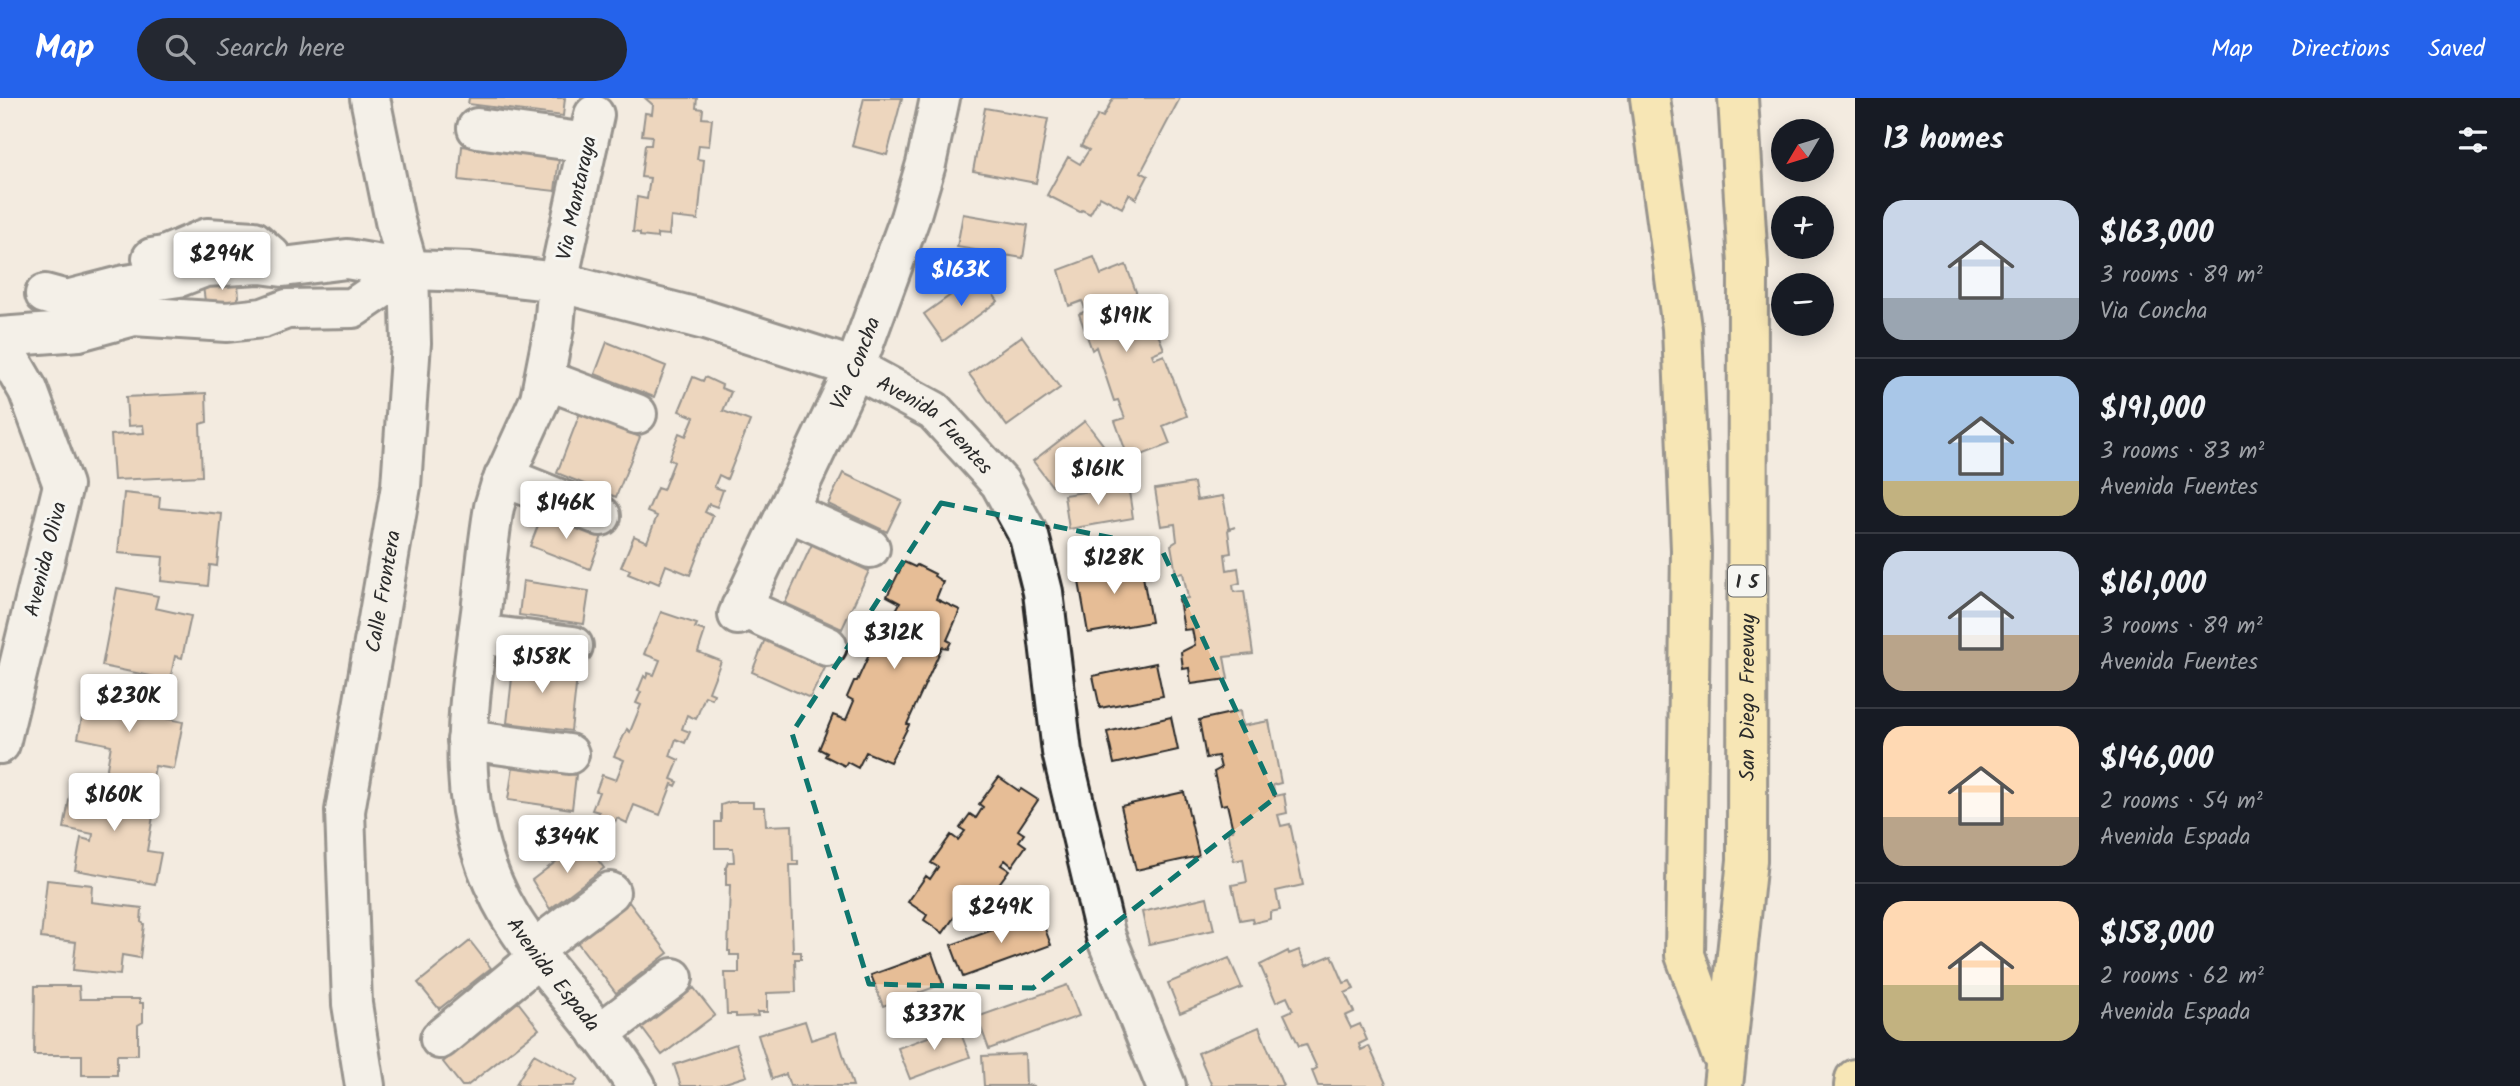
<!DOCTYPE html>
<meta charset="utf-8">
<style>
body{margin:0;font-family:Kalam,sans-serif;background:#242831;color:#f1f3f6;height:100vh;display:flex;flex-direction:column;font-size:26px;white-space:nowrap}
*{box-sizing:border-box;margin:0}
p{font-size:23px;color:#9ea1a6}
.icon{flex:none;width:38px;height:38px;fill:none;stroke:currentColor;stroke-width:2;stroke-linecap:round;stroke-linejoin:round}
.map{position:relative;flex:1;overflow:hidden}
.details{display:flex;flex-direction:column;background:#171b24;width:665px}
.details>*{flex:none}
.needle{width:46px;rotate:232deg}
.fabs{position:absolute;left:1771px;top:21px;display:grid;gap:14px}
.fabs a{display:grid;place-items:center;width:63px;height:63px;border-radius:50%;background:#171b24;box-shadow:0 4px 18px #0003;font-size:35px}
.price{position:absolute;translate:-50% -60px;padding:0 16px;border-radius:7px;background:#fff;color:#222;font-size:23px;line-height:46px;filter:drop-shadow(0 2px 4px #0008)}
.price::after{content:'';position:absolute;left:50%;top:42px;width:21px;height:16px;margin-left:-10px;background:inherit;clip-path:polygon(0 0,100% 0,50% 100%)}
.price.current{background:#2563eb;color:#fff}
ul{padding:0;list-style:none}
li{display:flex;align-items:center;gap:21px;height:175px;padding:0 28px}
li+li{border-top:2px solid #363941}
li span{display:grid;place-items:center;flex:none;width:196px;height:140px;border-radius:21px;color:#555}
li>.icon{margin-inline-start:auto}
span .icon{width:84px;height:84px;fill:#fffc;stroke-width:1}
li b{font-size:30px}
h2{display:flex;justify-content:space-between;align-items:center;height:84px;padding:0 28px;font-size:30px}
header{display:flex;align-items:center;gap:42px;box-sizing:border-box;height:98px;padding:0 35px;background:#2563eb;color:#fff}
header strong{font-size:33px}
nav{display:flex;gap:38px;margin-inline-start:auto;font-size:24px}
.search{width:490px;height:63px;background:#242831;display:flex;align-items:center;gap:18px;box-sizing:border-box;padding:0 24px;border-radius:38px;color:#9ea1a6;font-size:26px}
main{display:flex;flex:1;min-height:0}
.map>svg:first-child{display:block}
.building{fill:#e6bd96;stroke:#2b2b2b;stroke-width:2}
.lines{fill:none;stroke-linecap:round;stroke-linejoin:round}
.minor-casing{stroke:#2b2b2b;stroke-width:44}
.highway-casing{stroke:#2b2b2b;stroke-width:44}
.minor{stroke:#f6f6f2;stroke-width:38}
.highway{stroke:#fce080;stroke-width:38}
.marked{fill:none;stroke:#0f766e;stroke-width:5;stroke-dasharray:14 9;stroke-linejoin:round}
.labels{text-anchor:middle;stroke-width:6;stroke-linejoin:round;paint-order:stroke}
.shield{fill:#f6f6f2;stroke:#686867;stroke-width:2}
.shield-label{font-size:19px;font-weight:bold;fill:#2b2b2b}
.street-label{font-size:21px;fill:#2b2b2b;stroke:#f6f6f2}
</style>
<header>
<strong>Map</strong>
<div class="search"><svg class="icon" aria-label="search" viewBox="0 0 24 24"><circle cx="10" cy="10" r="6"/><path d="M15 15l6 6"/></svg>Search here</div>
<nav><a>Map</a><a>Directions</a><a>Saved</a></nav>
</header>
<main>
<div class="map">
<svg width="1855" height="988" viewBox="0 0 1855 988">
<rect width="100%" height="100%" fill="#f3ebe0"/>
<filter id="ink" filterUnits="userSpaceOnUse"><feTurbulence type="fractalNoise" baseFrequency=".0143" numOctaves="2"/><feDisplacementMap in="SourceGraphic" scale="14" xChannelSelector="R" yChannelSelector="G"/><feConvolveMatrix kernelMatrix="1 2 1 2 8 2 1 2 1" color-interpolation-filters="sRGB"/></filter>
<g filter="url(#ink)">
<path class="building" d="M469,0H565L563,18L468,6Z
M645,0H697L696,10L703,11L702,20L712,21L709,48L699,47L697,61L704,62L698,122L671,119L669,137L657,136V140L640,138V135L633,134L637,99L647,101L650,80L641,79L645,47H651L652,38L642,37L645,15L652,16L653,7Z
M864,0H902L887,57L852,48Z
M1113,0H1180L1141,74L1148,78L1136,101L1129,96L1122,110L1100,98L1090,116L1082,112L1080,114L1047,97L1068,59L1080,66L1089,52L1081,48L1098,17L1103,19Z
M985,10L1048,21L1036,85L973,73Z
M462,48L559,60L555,93L459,82Z
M963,116L1028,127L1023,160L957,149Z
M1094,159L1101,177L1126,167L1147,223L1140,225L1144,234L1155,229L1164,251L1152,256L1154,261L1164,257L1187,318L1163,328L1170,346L1129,362L1115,323L1125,320L1118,302L1114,303L1096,249L1092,252L1079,216L1086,213L1082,203L1069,208L1059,172Z
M227,177L238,185L239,199L229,210L205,203L203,189Z
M979,177L998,203L943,243L924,216Z
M1022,238L1060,290L1007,328L969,276Z
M607,244L666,268L654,299L595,276Z
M693,279L703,283L705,279L722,287L721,290L731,294L723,313L750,323L727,381L719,377L714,389L723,392L717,409L709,406L705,414L713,418L690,477L666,467L659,486L650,482L648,484L628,476L630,472L621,469L634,438L647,444L657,418L647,414L657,390L663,392L674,364L669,361L679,335L686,338L694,319L679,313Z
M206,295L207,324L200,326L202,378L114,382L111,337L144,335L143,327L128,328L126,299Z
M580,315L640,339L616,399L557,375Z
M1085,323L1105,349L1052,388L1033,363Z
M843,375L902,403L887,434L828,406Z
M1194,385L1197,402L1223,398L1229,431L1235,429L1228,432L1231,455L1225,456L1227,472L1238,470L1240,485L1233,487L1234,494L1244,493L1253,556L1224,559L1228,581L1191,586L1189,570L1183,571L1181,554L1195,547L1192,531L1184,532L1179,502L1188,500L1183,475L1176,476L1171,447L1177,443L1175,426L1161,428L1155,391Z
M1128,387L1133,420L1069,431L1064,397Z
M124,395L160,399L159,410L222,416L217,468L210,467L208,488L161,483L163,459L118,455Z
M543,415L602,438L590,471L530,448Z
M812,446L869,473L842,531L785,505Z
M1140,461L1151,524L1088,535L1077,472Z
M904,464L915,469L917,467L935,476L934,478L943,484L936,501L960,512L947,542L951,544L948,550L942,549L907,626L909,627L890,664L866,654L858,670L847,664L845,668L825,658L827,655L819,651L833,617L846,622L854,603L847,599L854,583H857L878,537L875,535L882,522L884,523L887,518L891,521L900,505L887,498Z
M523,483L589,493L584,526L519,517Z
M117,490L158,498L155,510L191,518L182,560L175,558L170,582L102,568Z
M661,514L697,526L695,530L705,533L698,554L721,563L709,594L714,596L712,601L705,598L696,621L687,617L682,631L690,634L685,645L676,641L670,658L679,662L671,681L678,684L676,688L672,686L660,717L634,707L627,725L617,720L615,724L598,717L599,714L592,712L599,694L596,693L602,677L616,682L624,662L614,658L627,631L630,634L641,607L636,605L641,594L638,593L644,578L646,580L648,575L654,577L660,562L644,556Z
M765,541L825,570L810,600L752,574Z
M514,562L578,570L571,633L507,625Z
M1156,565L1163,598L1100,610L1093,578Z
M89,584L132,593L128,612L183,624L174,671L155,668L152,685L106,676L111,647L78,640Z
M1240,613L1242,628L1269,623L1281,685L1273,687L1275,698L1284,696L1287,715L1278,717L1281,728L1290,726L1303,787L1276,793L1280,812L1270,814V821L1253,825L1252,820L1240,822L1232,787L1247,784L1243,761L1234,763L1228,733L1233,732L1227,706L1221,707L1214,674L1221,670L1218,658L1206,660L1199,622Z
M1171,619L1178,652L1114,666L1107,634Z
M513,668L576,677L572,711L508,702Z
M999,679L1019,693L1021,691L1038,702L1018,732L1024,736L1019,743L1026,748L1012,768L1005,762L1001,767L1009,772L982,809L976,805L967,817L960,811L943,835L924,822L927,817L908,804L926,778L930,781L938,769L931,765L951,737L958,742L965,733L960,730L970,716L976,720L983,709L979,706Z
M72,686L156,701L147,753L161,755L155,786L75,772L81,740L92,743L93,736L64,730Z
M1184,694L1199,758L1136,772L1121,708Z
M730,704H753V709H765L766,728L792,727L793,763H798V767H790L793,854H801V861H795L796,894L767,895V914H757L758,918L736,919V916H727L725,875H739V857H730V853H728L730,787H726V769L728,764H734L733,750H715V724H721V707Z
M583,743L604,770L550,811L532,782Z
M47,782L92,787L91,804L142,810L141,824L144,826L140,860L122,857L120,877L73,872L76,844L41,840Z
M1207,799L1214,832L1149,846L1142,814Z
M629,804L668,855L616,895L577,844Z
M1039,815L1051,847L963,879L951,847Z
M470,843L491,870L439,911L418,885Z
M1299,852L1306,868L1332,857L1344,885L1350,883L1354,891L1345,895L1354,914L1345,918L1351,930L1360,926L1367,942L1359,946L1361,952L1369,948L1387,988H1318L1312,973L1317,970L1306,946L1299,948L1284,916L1293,912L1287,899L1276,904L1260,867L1288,853L1289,856Z
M932,855L943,886L883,908L871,877Z
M1229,860L1242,890L1180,915L1168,885Z
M1067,887L1079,918L989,951L977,919Z
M35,888H79L80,901H140V905H143V924L138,927V957H117V977H82V957H34Z
M694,890L715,917L662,957L641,929Z
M518,904L539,931L467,988H462L443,964Z
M805,923L811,942L836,934L853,988H790L786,976L772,981L758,937Z
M958,928L970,959L910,981L898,950Z
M1259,929L1283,988H1212L1198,955Z
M736,946L747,978L716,988H681L674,967Z
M534,956L578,981L574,988H521L516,986Z
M1025,956L1026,987L1035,988H984L982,958Z"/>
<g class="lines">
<defs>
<g id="minor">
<path id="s1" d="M594,17L558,184L554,230L540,301L500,389L494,409C488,443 485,479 481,514C466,621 451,719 510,818C547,878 600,927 636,988"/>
<path d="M477,30L588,45"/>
<path d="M152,160L164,158L207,140L254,143L271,158"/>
<path id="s2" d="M45,196L67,202L125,187L179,179L205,169L260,166L283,169L347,161L409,172L472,174L558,184L705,222L855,270L934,313L1000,385L1029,438L1043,494L1062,654L1106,839L1166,988"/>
<path d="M0,239L79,233L134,218L227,224L263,220L287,211L353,210L409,172"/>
<path d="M0,244L28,292L63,387L0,646"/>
<path d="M544,281L637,316"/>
<path d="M504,379L601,418"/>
<path d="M787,413L870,450"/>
<path d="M741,509L827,548"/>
<path id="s3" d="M738,517L855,270L910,120L926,66L940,0"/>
<path d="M478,536L573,548"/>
<path d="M467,642L569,656"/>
<path d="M533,852L610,794"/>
<path d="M599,936L673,880"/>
<path d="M440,941L538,860"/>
<path id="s4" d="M365,988L352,906L345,713L401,388L411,245L409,172L395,123L370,0"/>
</g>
<g id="highway">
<path d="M1650,0L1682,230L1691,452L1685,857L1721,956"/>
<path id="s5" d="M1723,988L1747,762L1748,166L1738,0"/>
<path d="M1854,988L1855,981"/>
</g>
</defs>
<use href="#minor" class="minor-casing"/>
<use href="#highway" class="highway-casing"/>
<use href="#minor" class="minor"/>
<use href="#highway" class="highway"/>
</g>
</g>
<path d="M0 0H1855V988H0ZM941,405L1161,450L1276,699L1033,890L869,886L792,635Z" fill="#f3ebe0" fill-opacity=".55" fill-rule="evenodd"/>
<path class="marked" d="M941,405L1161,450L1276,699L1033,890L869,886L792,635Z"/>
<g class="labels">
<rect class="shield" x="1728" y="467.5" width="38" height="31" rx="5"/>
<g class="shield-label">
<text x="1747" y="490">I 5</text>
</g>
<g class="street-label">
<text transform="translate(576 100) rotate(-78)" y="7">Via Mantaraya</text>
<text dy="7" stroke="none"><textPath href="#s3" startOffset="278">Via Concha</textPath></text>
<text dy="7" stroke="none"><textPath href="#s2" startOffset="929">Avenida Fuentes</textPath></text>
<text transform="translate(45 461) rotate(-76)" y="7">Avenida Oliva</text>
<text dy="7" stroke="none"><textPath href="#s4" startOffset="499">Calle Frontera</textPath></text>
<text dy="7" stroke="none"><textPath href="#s5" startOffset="390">San Diego Freeway</textPath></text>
<text dy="7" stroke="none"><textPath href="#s1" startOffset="898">Avenida Espada</textPath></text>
</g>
</g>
</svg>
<div class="fabs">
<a><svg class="needle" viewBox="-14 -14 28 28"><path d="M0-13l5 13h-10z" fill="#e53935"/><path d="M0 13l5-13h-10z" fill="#9ea1a6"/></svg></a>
<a>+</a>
<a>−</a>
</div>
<b class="price" style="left:222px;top:194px">$294K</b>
<b class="price current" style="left:961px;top:210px">$163K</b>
<b class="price" style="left:1126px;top:256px">$191K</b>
<b class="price" style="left:1098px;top:409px">$161K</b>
<b class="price" style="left:566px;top:443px">$146K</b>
<b class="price" style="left:1114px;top:498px">$128K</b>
<b class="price" style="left:894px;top:573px">$312K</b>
<b class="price" style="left:542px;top:597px">$158K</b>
<b class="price" style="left:129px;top:636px">$230K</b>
<b class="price" style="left:114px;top:735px">$160K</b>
<b class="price" style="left:567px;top:777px">$344K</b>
<b class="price" style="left:1001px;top:847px">$249K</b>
<b class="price" style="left:934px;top:954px">$337K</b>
</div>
<section class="details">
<h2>13 homes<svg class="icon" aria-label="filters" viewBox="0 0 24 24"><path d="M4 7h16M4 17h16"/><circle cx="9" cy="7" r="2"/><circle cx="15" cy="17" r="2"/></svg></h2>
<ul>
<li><span style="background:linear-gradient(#c9d6e8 70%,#9aa5b1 0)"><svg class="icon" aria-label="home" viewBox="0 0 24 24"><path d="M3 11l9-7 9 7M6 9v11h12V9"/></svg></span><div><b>$163,000</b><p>3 rooms · 89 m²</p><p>Via Concha</p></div></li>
<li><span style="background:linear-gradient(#a9c7e8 75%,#c2b280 0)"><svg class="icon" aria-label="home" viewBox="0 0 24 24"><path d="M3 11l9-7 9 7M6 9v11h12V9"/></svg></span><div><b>$191,000</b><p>3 rooms · 83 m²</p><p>Avenida Fuentes</p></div></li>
<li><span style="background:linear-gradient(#c9d6e8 60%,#b9a48a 0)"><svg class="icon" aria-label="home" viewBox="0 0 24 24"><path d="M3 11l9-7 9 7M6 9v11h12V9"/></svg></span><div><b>$161,000</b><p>3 rooms · 89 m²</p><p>Avenida Fuentes</p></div></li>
<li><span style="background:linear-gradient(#ffd9b3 65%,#b9a48a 0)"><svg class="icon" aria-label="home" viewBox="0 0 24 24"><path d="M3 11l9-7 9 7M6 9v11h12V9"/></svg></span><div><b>$146,000</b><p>2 rooms · 54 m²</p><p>Avenida Espada</p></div></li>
<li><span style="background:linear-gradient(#ffd9b3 60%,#c2b280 0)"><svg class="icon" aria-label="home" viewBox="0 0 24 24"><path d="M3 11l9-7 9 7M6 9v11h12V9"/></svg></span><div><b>$158,000</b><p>2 rooms · 62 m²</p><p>Avenida Espada</p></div></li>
</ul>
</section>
</main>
